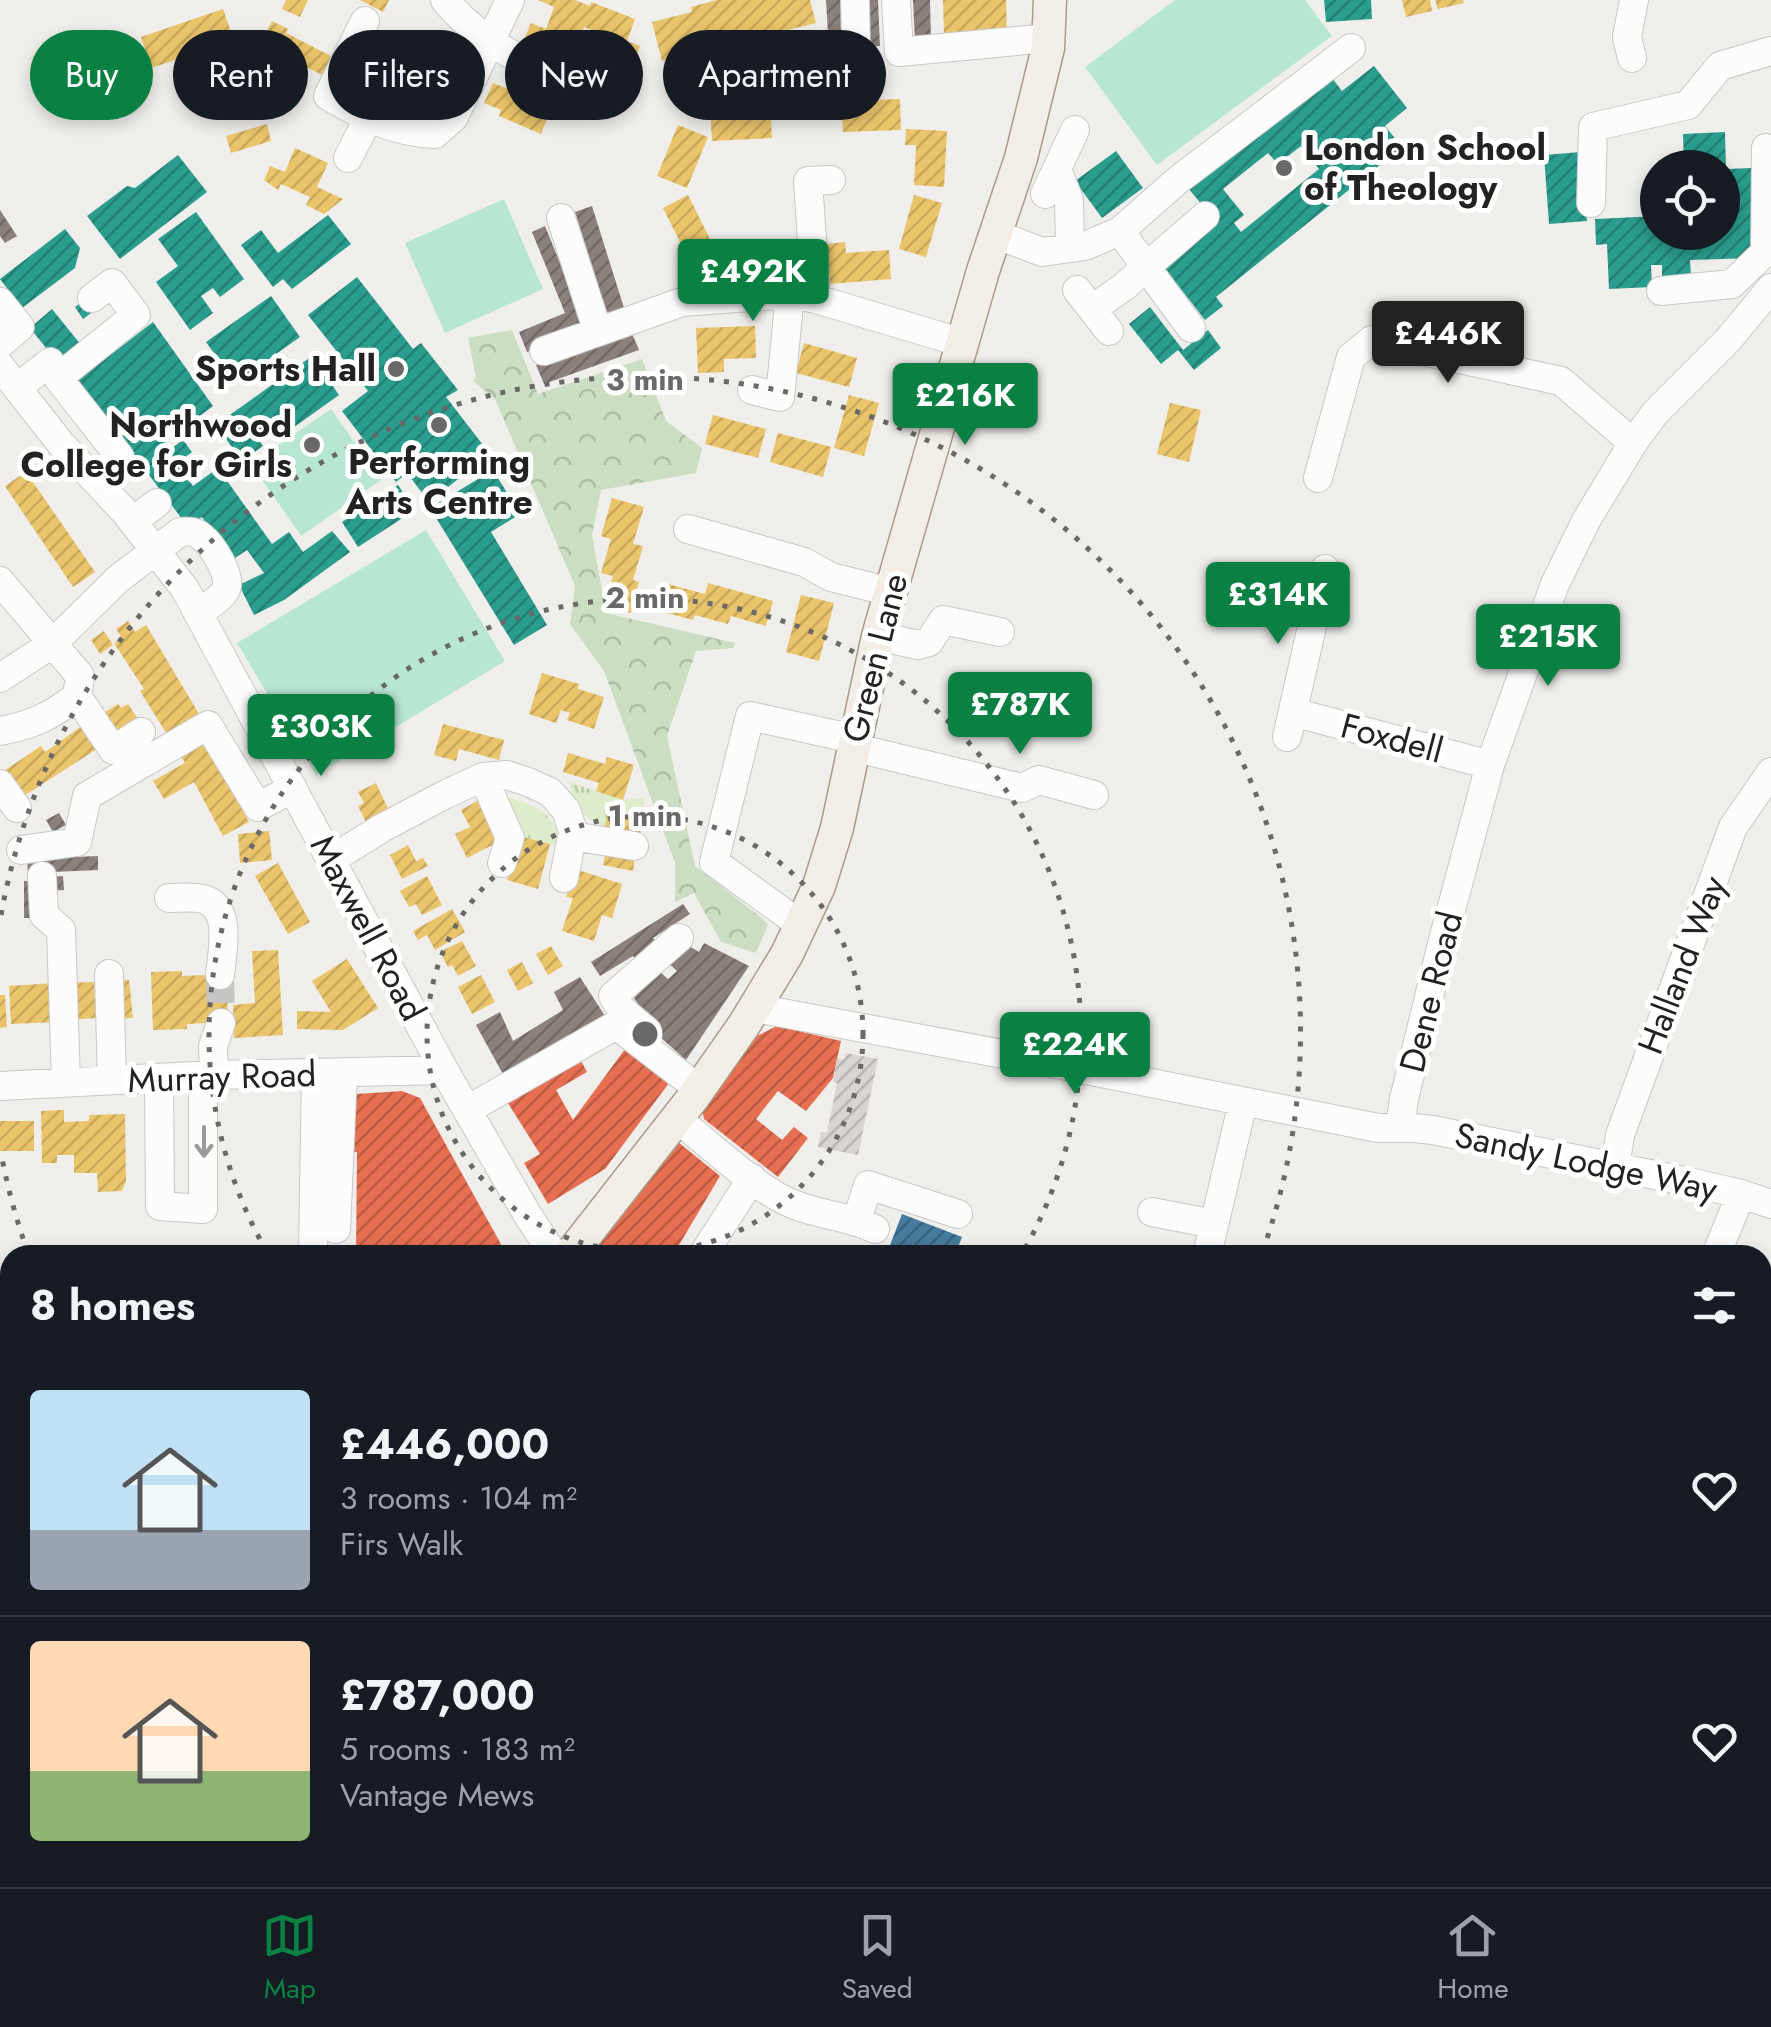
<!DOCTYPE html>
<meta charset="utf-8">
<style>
body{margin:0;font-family:Jost,sans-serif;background:#242831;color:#f1f3f6;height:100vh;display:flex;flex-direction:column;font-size:38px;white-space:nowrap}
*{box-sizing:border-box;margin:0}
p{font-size:32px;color:#9ea1a6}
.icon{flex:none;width:55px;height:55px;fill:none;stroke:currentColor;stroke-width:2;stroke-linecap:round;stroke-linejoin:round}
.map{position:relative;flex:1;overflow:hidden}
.drawer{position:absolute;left:0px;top:1245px;width:1772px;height:642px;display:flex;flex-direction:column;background:#171b24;border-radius:30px 30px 0 0;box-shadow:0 5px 15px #0003}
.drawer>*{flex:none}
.banner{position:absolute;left:30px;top:30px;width:1000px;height:90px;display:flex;gap:20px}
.tools{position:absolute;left:1640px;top:150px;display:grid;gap:20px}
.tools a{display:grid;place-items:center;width:100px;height:100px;border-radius:50%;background:#171b24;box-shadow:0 5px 15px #0003;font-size:50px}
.price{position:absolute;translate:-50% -85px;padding:0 22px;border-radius:10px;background:#0b8043;color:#fff;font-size:32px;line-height:65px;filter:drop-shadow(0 2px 5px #0008)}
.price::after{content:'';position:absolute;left:50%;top:60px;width:30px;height:22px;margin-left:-15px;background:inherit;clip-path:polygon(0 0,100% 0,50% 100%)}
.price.on{background:#222;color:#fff}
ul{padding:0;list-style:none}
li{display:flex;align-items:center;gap:30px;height:250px;padding:0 30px}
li+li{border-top:2px solid #363941}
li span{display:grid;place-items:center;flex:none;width:280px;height:200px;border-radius:10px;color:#555}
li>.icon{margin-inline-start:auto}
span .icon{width:120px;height:120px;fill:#fffc;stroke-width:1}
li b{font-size:42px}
h2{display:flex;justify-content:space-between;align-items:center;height:120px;padding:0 30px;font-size:42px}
.chip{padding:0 35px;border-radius:45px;background:#171b24;box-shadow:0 5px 15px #0003;font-size:35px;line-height:90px}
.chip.on{background:#0b8043;color:#fff}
.dock{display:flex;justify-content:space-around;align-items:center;height:140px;border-top:2px solid #363941;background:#171b24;font-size:28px;color:#9ea1a6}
.dock a{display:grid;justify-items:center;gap:5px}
.dock .on{color:#0b8043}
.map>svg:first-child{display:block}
.grass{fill:url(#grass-tufts)}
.forest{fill:url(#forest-crowns)}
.pitch{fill:#b7e6d2}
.homes{fill:url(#homes-hatch)}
.shops{fill:url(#shops-hatch)}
.schools{fill:url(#schools-hatch);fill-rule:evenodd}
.public{fill:url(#public-hatch)}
.industry{fill:url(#industry-hatch)}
.building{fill:url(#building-hatch)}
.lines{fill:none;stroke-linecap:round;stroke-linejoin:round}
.minor-tunnel{stroke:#c7c5c3;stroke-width:28;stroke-dasharray:28 14;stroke-linecap:butt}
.minor-casing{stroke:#c9c8c7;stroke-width:30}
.major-casing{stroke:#a79c86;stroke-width:35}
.minor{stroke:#fdfcfc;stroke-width:28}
.major{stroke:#f3ede7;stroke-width:32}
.rail{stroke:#ccc;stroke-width:5;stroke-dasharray:20 20;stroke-linecap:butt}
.oneway{stroke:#9a9a9a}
.ring{fill:none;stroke:#6a6968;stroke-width:5;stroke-dasharray:5 10}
.poi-dot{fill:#6a6968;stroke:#fff;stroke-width:4}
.labels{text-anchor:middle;stroke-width:10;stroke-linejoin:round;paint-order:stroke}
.poi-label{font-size:35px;font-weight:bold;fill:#222;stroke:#fff;text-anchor:end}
.street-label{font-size:35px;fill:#222;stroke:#fff}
.centre{fill:#6a6968;stroke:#fff;stroke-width:5}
.ring-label{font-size:30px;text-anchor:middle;font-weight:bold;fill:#6a6968;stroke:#fff;stroke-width:10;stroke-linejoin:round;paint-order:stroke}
</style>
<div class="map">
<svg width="1771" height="1887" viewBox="0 0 1771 1887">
<defs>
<pattern id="grass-tufts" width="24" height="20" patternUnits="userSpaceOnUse" patternTransform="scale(2.5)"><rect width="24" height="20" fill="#ddeccb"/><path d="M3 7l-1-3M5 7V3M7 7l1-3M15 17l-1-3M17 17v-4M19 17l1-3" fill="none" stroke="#bdcaae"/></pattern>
<pattern id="forest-crowns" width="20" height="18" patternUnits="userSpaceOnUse" patternTransform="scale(2.5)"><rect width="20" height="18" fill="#cbdec1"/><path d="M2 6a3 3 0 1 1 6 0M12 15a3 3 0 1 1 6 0" fill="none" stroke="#aebea6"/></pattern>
<pattern id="homes-hatch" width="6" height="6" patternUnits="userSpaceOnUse" patternTransform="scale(2.5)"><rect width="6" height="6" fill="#e9c46a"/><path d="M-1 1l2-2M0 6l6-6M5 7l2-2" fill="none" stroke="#c8a85c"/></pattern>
<pattern id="shops-hatch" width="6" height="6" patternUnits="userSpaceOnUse" patternTransform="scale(2.5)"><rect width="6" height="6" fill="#e76f51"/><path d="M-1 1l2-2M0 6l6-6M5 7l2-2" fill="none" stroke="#bb5b43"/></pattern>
<pattern id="schools-hatch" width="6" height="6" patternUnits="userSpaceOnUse" patternTransform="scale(2.5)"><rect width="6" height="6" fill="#2a9d8f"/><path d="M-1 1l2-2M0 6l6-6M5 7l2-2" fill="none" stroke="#248074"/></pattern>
<pattern id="public-hatch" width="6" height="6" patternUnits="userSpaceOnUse" patternTransform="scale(2.5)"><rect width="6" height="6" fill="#457b9d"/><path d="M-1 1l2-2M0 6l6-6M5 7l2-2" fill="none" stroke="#396480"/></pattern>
<pattern id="industry-hatch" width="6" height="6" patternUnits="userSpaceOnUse" patternTransform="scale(2.5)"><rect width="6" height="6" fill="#8a817c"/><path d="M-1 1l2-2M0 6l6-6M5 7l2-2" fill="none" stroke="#706965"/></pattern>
<pattern id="building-hatch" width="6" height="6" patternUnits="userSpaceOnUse" patternTransform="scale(2.5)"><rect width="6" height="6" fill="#d7d4d2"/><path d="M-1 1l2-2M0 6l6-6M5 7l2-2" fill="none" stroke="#b8b6b4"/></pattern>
</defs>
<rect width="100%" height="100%" fill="#f0eeeb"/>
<path class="grass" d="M569,782L623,800L644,798V809L624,811L623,816L608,813L605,827C578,814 577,811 569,782Z
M495,793C532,805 552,807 564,848L520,836L522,828L511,807Z"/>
<path class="forest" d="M512,330L538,394L642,359L666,421L702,448L696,473L601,490L592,535L606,613L735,643L734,648L696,651L667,736L695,866L763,919L768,925L756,953L721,942L694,893L675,902V863L604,671L570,624L575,586L495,399L473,381L476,377L468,338Z
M1763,1649L1771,1652V1725L1763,1722Z
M317,1878H366L363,1887H316Z"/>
<path class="pitch" d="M1175,0H1305L1332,36L1157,165L1085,67Z
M504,199L543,289L445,333L405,243Z
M331,409L381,480L301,536L251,464Z
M426,530L505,661L316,775L237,643Z
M556,1878H620L645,1887H552Z
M636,1878H773L770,1887H664Z"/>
<path class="homes" d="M286,0H308L300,17L282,9Z
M360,0H389L383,12Z
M538,0H575L590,6L591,2L635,19L627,41L640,46L628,76L609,69L620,41L584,27L576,48L546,36L540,51L522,44L531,23L546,29L554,7Z
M717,0H810L816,23L662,61L652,22L692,12L691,7Z
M943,0H1006L1007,33L944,35Z
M1402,0H1430L1432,11L1406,17Z
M1435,0H1463L1464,3L1438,9Z
M223,9L234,41L151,68L141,37Z
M272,21L288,29L286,33L331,56L322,75L276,52L278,46L263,39Z
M402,43L434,58L424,77L444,87L434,108L410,96L414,86L387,73L382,84L362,74L371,55L392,65Z
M591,63L609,71L600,94L581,87Z
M86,67L94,94L45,108L37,82Z
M493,83L511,90L509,95L550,112L541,134L499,116L501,110L484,103Z
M900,99L901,130L843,132L841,101Z
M770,104L772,138L712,141L710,106Z
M267,124L271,141L231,153L226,136Z
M678,125L708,137L687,188L657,176Z
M906,129L947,131L944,187L914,185L916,145H905Z
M295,148L328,163L317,187L343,199L324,214L306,205L310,197L281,184L278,190L264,180L270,166L285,172Z
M688,195L712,243L687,256L663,208Z
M914,195L942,203L926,257L899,249Z
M845,242L846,253L889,250L891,279L830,284L827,244Z
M725,244H780V272H725Z
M755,326L756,358L724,359V372L698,373L696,328Z
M804,343L857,358L849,387L796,373Z
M849,395L879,403L864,456L834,448Z
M1170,403L1201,410L1189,462L1157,454Z
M713,415L766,429L758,458L705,444Z
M778,433L831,447L823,477L770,462Z
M26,472L95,572L73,587L5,486Z
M612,498L644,507L633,544L643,546L633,580L639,582L631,613L604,606L613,576L601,573L611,539L601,536Z
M664,583L705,594L708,583L773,601L766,626L731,616L728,624L695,615L693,620L656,610Z
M801,595L834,603L819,661L786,652Z
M128,621L135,632L146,625L205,724L173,744L140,691L144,689L114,643L122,638L116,629Z
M104,631L113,645L100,654L91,640Z
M542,673L579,684L578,689L604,697L594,729L567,720L570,713L561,710L556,723L529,714Z
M118,704L121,708L128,704L138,719L110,737L101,723L108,718L105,712Z
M443,724L504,740L499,760L459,749L456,761L434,755Z
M82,726L97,749L22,797L4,771L41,746L45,752Z
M200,732L249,822L223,836L194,782L164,799L153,781L185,763L175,745Z
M568,753L605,764L607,757L634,765L623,800L596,791L599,783L563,772Z
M376,783L389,811L366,822L358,806L364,803L358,792Z
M479,800L500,841L467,858L455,834L470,827L461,810Z
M608,812L643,821L640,835L605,827Z
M269,831L272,860L240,863L238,834Z
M520,836L550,844L538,889L507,880Z
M408,845L416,861L423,858L428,866L402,879L390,855Z
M606,851L635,857L633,871L603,865Z
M278,863L310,922L288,934L255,876Z
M575,869L622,884L612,918L602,915L594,941L562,931L573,898L566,897Z
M427,876L442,905L422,915L416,904L409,907L400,891Z
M452,909L465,932L435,950L427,935L418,940L413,931Z
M462,941L476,966L458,976L452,965L448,967L440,952Z
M551,946L563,966L548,975L536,954Z
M278,950L283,1035L234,1038L233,1005L255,1003L252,951Z
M347,959L378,1008L343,1030L297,1029V1011L331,1012L312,981Z
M522,962L533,983L518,991L507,970Z
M182,971V976L227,974L228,1022L187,1024V1029L153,1030L151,972Z
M481,975L495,1002L472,1014L458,987Z
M129,980L133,1018L116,1019L113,981Z
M94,982L96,1018L68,1020L66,983Z
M55,983L57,1022L11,1024L9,986Z
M0,995H5L7,1027L0,1028Z
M64,1110V1122L89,1121V1115L125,1114L126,1181L122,1191L98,1192L97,1173H74V1155H57V1163H42L41,1111Z
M0,1121H34V1151H0Z
M0,1624L10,1625V1655H0Z
M0,1727H10V1775H0Z
M0,1871H9V1887H0Z
M99,1878H137L134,1887H97Z
M213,1878H246L243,1887H210Z"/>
<path class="shops" d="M777,1026L841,1041L833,1078L806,1111L778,1091L756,1119L782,1140L794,1127L808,1138L778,1177L704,1119L702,1109L757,1036Z
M628,1045L672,1079L605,1169L548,1204L524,1163L540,1154L504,1097L578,1055L587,1072L556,1090L573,1120Z
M402,1091L420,1098L507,1255H356L357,1152L341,1153L342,1095Z
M678,1142L720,1176L673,1255H588Z"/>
<path class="schools" d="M1324,0H1371L1372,19L1326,22Z
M1374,66L1407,108L1385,126L1402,147L1216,297L1223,306L1205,320L1177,284L1167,292L1149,269L1213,218L1188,188L1329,74L1342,91ZM1301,146L1319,169L1241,232L1234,223L1244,215L1223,189L1268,153L1278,164Z
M1725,132L1726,169L1751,168L1754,258L1690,260L1691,275L1662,277V265H1651L1652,287L1609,289L1607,244L1596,245L1595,219L1658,216V232H1722V168H1684L1683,134Z
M1116,151L1143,188L1102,218L1075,181Z
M1581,152L1587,221L1549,224L1544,155Z
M178,155L207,192L120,259L87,216L127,186L135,188Z
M196,212L244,279L220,297L213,288L201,296L213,313L190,330L156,282L178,266L158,239Z
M328,215L351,244L292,289L283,279L273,287L241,245L261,230L278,253Z
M65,229L80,248L75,268L22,308L0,279Z
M357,277L413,349L421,343L458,390L446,397L490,454L429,502L407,473L396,482L342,411L368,391L308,315Z
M271,296L300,337L235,383L206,342Z
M86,299L95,310L83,319L75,307Z
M1150,307L1183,350L1208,330L1221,348L1194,370L1178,350L1161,364L1129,324Z
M52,309L86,351L63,369L30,328Z
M153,322L213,406L164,443L169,450L183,440L192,452L176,464L193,486L218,468L272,544L289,532L303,552L332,531L350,552L284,600L254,615L239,585L264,573L247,550L232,560L202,517L188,527L78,380Z
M312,356L339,395L276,440L267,427L255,435L263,446L242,461L216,425Z
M493,470L520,514L491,532L547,625L514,645L430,508Z
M398,485L415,510L358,547L342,522Z
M834,1878H868L866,1887H831Z
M938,1878H1006L1004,1887H936Z"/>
<path class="public" d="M902,1214L962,1237L955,1255H892L887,1253Z
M366,1878H520L516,1887H363Z"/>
<path class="industry" d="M826,0H844L847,48L829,50Z
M861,0H878L880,46L863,47Z
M913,0H930L931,41H915Z
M592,206L625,311L608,316L575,212Z
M0,210L17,236L5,243L0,236Z
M545,226L586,327L527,352L519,332L565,313L532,232Z
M631,331L639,350L544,384L536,365Z
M59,813L66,825L53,832L46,820Z
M98,856V870L28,873L27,859Z
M63,876L64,890L49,891L48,877Z
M24,881H34V918H24Z
M683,904L690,914L653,938L661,950L639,964L633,956L600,976L591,962Z
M684,943L699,952L704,943L749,966L686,1060L660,1037L634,998L659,971L668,979L677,971L667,962Z
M580,977L605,1016L504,1076L476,1025L500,1012L513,1041L563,1010L554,992Z"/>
<path class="building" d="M846,1053L878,1059L858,1155L818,1147L821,1132L827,1133L837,1083L833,1082L837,1058L844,1059Z"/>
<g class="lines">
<path class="minor-tunnel" d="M220,975L221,1023"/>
<defs>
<path id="minor" d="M445,0C478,41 528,65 575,86
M855,0L856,47
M896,0L899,52L1048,38
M365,21L328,96C365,117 392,132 435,134L454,117L510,0
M1632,58L1627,37L1634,0
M348,158L368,119
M1057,169L1069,200L1070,248
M1045,194L1075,130
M1591,203L1593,127L1688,105L1720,66L1771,51
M561,218L598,332
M1120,231L1178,180L1351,48
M995,234L1042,252L1085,246L1120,231L1146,267L1125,286L1092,309
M1077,290L1109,331
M1661,291L1732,284L1765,252L1766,148L1771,150
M92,298L112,283L136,315L58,378L120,457L93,477
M816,299L808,181L831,180
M0,302L20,327L0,344
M1191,328L1146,267L1205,216
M544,351L682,302L790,294L816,299L963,343
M0,366L61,444L125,512L185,589L444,1070L527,1214L554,1255
M17,388L50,362
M752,390L780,397L790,294
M1318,478L1351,357L1372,340L1561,381L1633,443
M133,521L157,503
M688,529L804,562L831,577L891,592
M0,581L80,676L77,696C51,716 33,725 0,731
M878,636L918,645L929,642L943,620L1000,632
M0,678L52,644L118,579L180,532C187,531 196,531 202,537C213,546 229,572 227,586C225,597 207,606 199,613
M77,696L113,750L141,732
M1293,712L1490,765
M1287,737L1325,569
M852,747L1022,788L1039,780L1094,795
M483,777L510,838L502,863
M0,784L17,808
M572,836L634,846
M21,850L77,842L87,796L208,725L258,807L293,788
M332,859L382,828L444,795L483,777L507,775L528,782L550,792L566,810L573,831L564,878
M42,876L44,915L61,930L66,1082
M169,898C179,898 192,896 203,899C233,907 222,952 220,975
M801,925L714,862L750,716L854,739
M109,974L112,1080
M755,1008L1051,1063L1378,1128H1414L1433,1130L1689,1182L1741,1194L1771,1204
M647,1031L621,1009L613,996L679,938
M214,1075L213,1046L221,1023
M159,1078L160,1206L203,1209V1076
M0,1086L214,1075L444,1070
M467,1110L616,1025L699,1089
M676,1118C708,1143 750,1183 784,1200C813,1215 846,1215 875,1229
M1400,1128L1404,1099L1443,940L1490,765L1555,584L1587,519L1633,443L1655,413L1728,340L1771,288
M1615,1167L1620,1135L1733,827L1771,772
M1152,1212L1214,1224
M857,1220L868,1185L958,1214
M336,1229L343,1073
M313,1254L316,1073
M712,1255L706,1250L752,1178
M1207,1255L1243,1102
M1716,1255L1741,1194
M1762,1376L1771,1382
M0,1486H10
M0,1531H10
M0,1684H10
M1762,1845L1771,1848
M1259,1878L1276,1887
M38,1887L40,1878
M1042,1887L1044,1878"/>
<path id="major" d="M570,1255L692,1099L744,1025L787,954L819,886L837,828L878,636L983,271L1021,158L1048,48L1050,0
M306,1887L307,1878"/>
</defs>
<use href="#minor" class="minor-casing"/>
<use href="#major" class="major-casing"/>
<use href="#minor" class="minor"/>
<use href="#major" class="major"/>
<path class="rail" d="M0,1345L10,1344
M0,1370L10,1369
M1762,1598L1771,1601
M1762,1621L1771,1624"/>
</g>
<defs><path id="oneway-shaft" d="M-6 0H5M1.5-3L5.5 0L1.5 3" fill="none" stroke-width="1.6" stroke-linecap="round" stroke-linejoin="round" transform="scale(2.5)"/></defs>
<use class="oneway" href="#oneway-shaft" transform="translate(204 1142) rotate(90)"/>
<g class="ring">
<circle cx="645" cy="1034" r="218"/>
<path d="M267 1252A436 436 0 1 1 1023 1252"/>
<path d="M28 1253A655 655 0 0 1 1 1153M1 915A655 655 0 1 1 1262 1253"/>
</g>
<g class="poi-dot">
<circle cx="1284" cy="168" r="10"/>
<circle cx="396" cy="369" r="10"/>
<circle cx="439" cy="425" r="10"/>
<circle cx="312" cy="445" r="10"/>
</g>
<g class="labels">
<g class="poi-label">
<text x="1304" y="160" text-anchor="start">London School<tspan x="1304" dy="40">of Theology</tspan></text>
<text x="376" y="381">Sports Hall</text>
<text x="292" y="437">Northwood<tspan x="292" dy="40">College for Girls</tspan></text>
<text x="439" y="474" text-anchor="middle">Performing<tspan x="439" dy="40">Arts Centre</tspan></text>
</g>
<g class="street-label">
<text transform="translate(875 658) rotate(-76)" y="12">Green Lane</text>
<text transform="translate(1392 738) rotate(15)" y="12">Foxdell</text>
<text transform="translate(368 928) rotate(62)" y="12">Maxwell Road</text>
<text transform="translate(1682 965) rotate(-69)" y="12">Halland Way</text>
<text transform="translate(1431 992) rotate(-76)" y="12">Dene Road</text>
<text transform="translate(222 1077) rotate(-2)" y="12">Murray Road</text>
<text transform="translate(1586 1162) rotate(12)" y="12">Sandy Lodge Way</text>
</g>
</g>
<circle cx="645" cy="1034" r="15" class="centre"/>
<g class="ring-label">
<text x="645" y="390">3 min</text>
<text x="645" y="608">2 min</text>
<text x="645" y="826">1 min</text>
</g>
</svg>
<div class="tools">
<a><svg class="icon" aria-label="locate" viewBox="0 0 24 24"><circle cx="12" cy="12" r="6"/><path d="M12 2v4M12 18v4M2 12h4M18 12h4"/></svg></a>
</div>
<b class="price" style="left:753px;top:324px">£492K</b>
<b class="price on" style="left:1448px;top:386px">£446K</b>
<b class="price" style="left:965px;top:448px">£216K</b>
<b class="price" style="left:1278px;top:647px">£314K</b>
<b class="price" style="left:1548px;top:689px">£215K</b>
<b class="price" style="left:1020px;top:757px">£787K</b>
<b class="price" style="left:321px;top:779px">£303K</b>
<b class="price" style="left:1075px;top:1097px">£224K</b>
<div class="banner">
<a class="chip on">Buy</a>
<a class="chip">Rent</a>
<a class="chip">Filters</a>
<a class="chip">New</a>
<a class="chip">Apartment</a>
</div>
<section class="drawer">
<h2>8 homes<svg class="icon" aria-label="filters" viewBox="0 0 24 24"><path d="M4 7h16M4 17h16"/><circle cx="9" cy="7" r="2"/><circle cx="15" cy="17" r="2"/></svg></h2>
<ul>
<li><span style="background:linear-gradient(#bfe0f5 70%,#9aa5b1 0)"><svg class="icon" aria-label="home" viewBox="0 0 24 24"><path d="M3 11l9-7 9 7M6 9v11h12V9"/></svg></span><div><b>£446,000</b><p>3 rooms · 104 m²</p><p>Firs Walk</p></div><svg class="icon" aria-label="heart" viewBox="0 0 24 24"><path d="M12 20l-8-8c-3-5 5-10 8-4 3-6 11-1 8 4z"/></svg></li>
<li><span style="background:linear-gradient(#ffd9b3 65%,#8fb573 0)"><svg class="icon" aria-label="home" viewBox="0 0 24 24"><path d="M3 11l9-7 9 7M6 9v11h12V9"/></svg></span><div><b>£787,000</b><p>5 rooms · 183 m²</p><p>Vantage Mews</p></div><svg class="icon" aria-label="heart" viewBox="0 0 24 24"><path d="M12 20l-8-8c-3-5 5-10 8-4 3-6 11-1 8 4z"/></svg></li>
</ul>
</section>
</div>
<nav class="dock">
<a class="on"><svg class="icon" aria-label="map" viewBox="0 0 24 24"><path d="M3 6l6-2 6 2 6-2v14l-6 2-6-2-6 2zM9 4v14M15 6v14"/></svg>Map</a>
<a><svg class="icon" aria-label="saved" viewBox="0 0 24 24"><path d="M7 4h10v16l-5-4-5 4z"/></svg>Saved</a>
<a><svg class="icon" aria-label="home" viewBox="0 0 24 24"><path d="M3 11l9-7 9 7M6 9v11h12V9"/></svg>Home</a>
</nav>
